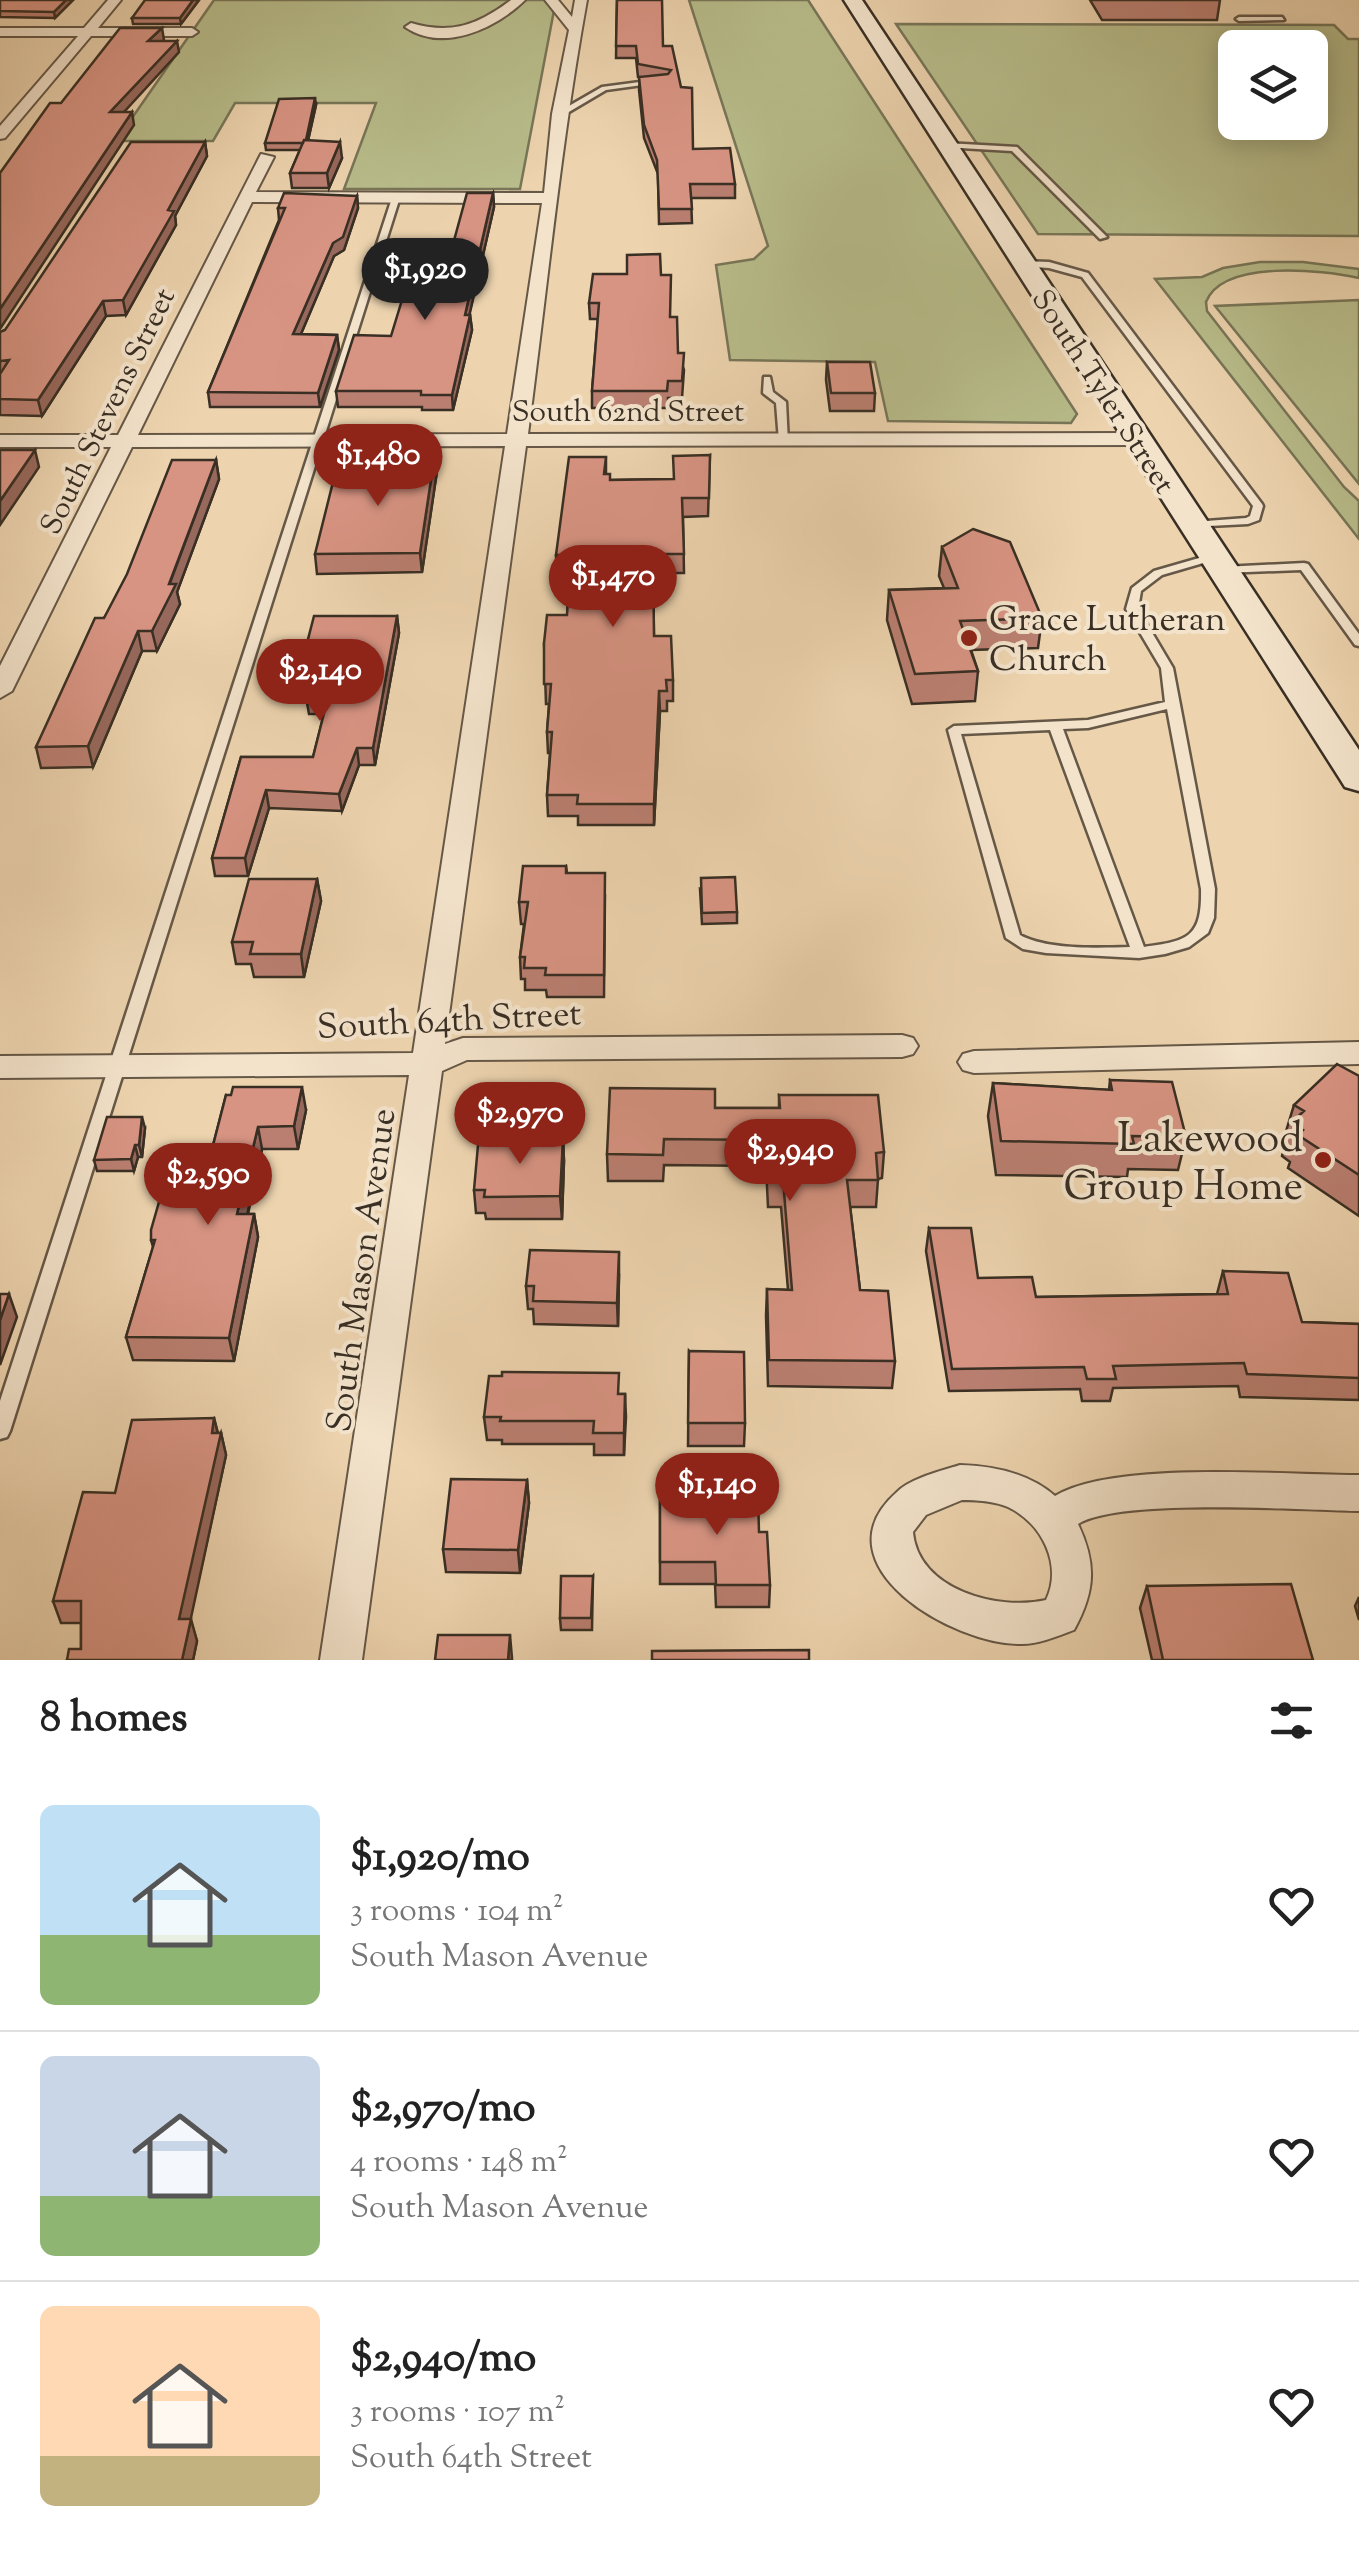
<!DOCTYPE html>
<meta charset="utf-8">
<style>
body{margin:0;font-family:"Sorts Mill Goudy",serif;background:#f2f2f2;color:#222;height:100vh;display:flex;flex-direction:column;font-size:38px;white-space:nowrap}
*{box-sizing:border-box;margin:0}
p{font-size:32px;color:#767676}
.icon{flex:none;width:55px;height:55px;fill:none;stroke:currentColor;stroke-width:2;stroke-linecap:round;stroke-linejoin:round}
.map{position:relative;height:1660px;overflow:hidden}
.sheet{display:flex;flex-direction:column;background:#fff;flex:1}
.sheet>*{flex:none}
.fabs{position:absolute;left:1218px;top:30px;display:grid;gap:20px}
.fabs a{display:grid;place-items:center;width:110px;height:110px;border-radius:15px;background:#fff;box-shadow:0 5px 25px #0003;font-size:50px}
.price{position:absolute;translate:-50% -85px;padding:0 22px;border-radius:35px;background:#8f2418;color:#fff;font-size:32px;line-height:65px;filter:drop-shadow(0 2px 5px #0008)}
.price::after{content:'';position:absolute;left:50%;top:60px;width:30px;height:22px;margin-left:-15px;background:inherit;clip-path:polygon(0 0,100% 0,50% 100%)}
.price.on{background:#222;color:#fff}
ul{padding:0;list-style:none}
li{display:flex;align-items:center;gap:30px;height:250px;padding:0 40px}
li+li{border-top:2px solid #e0e0e0}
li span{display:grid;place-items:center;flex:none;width:280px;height:200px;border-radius:15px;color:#555}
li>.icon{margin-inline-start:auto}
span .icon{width:120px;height:120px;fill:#fffc;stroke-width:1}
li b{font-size:42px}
h2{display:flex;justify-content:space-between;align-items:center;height:120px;padding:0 40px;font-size:42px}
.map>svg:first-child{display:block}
.green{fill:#b8bd8b;stroke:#787658;stroke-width:2.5;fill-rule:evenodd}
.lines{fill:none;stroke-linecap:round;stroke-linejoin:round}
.lane-casing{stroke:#665847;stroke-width:5}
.street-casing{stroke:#665847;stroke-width:4}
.secondary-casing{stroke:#392f24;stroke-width:5}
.lane{fill:#f3e3cb;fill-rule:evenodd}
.street{fill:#f3e3cb;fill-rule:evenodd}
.secondary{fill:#f3e3cb;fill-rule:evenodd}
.wall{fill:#ba7f71;stroke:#392f24;stroke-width:2.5}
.shaded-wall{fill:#97685c;stroke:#392f24;stroke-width:2.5}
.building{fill:#d89483;stroke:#392f24;stroke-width:2.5}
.poi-dot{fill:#8f2418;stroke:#f3e3cb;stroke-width:4}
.labels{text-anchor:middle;stroke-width:8;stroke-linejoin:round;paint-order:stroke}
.far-street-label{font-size:30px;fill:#392f24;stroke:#f3e3cb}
.poi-label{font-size:35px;fill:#392f24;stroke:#f3e3cb;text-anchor:start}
.street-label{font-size:35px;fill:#392f24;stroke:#f3e3cb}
.near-poi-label{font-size:42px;fill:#392f24;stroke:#f3e3cb;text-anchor:end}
</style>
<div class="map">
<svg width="1359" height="1660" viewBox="0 0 1359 1660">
<rect width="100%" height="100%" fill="#edd4af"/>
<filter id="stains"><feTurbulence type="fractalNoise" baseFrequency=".002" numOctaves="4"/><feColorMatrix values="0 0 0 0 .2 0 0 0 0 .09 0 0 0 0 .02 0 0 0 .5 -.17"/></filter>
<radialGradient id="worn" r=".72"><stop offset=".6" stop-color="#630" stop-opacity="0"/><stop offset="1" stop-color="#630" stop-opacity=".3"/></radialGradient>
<path class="green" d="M214,0H556L520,189H344L376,103H235L213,141H116Z
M689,0H808L1077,414L1071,423L888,421L875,362L730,360L716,265L754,259L768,246Z
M896,24L1334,25L1348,39H1359V236L1038,234ZM1235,48H1310V122H1235Z
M1260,262H1303L1359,269V278C1322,270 1223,259 1206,302L1207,311L1344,487L1359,501V539L1155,279L1202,277L1223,268Z
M1359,300V484L1215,306Z"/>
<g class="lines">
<defs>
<path id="lane" d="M1282,17L1284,20L1239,21L1236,19L1239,17Z
M655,80L657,83L606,90L562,116L555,114L602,87Z
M946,143L1017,147L1107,237L1100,239L1012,151L943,147L942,145Z
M393,195L400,197L10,1431L7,1437L0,1439V1401Z
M1022,261L1049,262L1088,273L1262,504L1263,506L1259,520L1248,524L1189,527V523L1193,522L1246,518L1250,516L1253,506L1082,277L1049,268L1019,266V262Z
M764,377H770L773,392L786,402L788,443H780L779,441L776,403L763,393Z
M1213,554L1217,555V559L1162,575L1141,591L1138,609L1173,668L1215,889L1214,918L1208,933L1189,947L1165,954L1139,958L1046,953L1023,949L1006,938L948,730L954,726L1088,720L1165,702L1161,668L1126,609L1132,588L1154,571ZM1167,709L1201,889C1202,937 1189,941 1144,947L1063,729L1088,728ZM1050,730L1130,947C1099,948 1047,950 1020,935L961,734Z
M1304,563L1308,564L1359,634V646L1355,645L1301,570L1223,573L1217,570L1223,567Z"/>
<path id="street" d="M108,0H121L98,28H192L198,32L192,36H91L5,138L0,139V126L78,36H0V28H84Z
M511,0H525C495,29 443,53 405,27L411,23C451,35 478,25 511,0Z
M545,0H558L572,17L575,0H587C561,143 547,289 528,434L1135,433L1145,439L1135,445L526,446L445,1044L463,1038L902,1035L913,1038L918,1046L913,1054L902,1057L467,1060L442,1071L362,1660H320L409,1075L0,1078V1056L413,1053L505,446L132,447L12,691L0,698V666L111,447H0V435H118L261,154L274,157L256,192L544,193L552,114L569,30ZM252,202L542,203L507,434L138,435Z
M1359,1042V1064L974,1073L963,1070L958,1062L963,1054L974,1051Z
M960,1465C994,1466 1029,1473 1055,1496C1114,1460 1286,1475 1359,1475V1511C1300,1510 1120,1498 1078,1524C1097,1564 1095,1592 1074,1630C1058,1636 1039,1644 1022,1644C955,1646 814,1565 897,1492C911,1478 941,1471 960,1465ZM962,1500C977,1500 994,1501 1008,1507C1042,1523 1063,1565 1046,1600C998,1611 918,1590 913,1532L926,1515Z"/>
<path id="secondary" d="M844,0H862L1359,750V791L1345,787L1340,779Z"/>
</defs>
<use href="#lane" class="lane-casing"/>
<use href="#street" class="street-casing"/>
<use href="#secondary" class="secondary-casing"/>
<use href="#lane" class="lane"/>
<use href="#street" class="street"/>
<use href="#secondary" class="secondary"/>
</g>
<path class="wall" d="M0,0H73L55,18L0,17Z
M199,0L181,24H133L132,18Z
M617,0L663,46L693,149L735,184V198H691L692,223L659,224L658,174L644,138L639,90L640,77H638L636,58H616Z
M1090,0H1220L1217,20H1102Z
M316,105L308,140L342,158L329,188H292L290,173L300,150H266L265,143Z
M205,142L207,156L175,216L176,225L126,315L106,316L42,416L0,415V332L5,330Z
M493,193L494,207L469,315H470L472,330L453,410H422V407H338L336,391L391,336L444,277Z
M357,196L358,208L344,250L334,256L301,334L337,335L339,350L320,407H210L208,392L279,220L278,208Z
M661,275L678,353L684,370L682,398H668V408H592V391L598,319H590L589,303Z
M827,362L875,393L874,411H830L826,380Z
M710,455L708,516L683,517L684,573H653L654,636L673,680V701H667V711H660L654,825H578V816H548L547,795L550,753H548L547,732L549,704H546L544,643L567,615L570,574H557L556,555L606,457V474L610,480L673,479Z
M216,460L219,479L177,592L180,604L157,651H142L93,767L41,768L36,747L104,618Z
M437,471L422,572L317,574L315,554Z
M942,547L1042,618L1038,648L971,650L978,671L975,701L912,704L887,620L889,590L944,588L939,576Z
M397,616L399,633L375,765H359L342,811L269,808L248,876H215L212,858L241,757H313L324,714H309L306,697L316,664H308L306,647Z
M566,866L567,873L605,895L604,997H547L546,990H525V979H521L520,957L524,924H521L519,902Z
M317,879L321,901L304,977H254L251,964H236L232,942Z
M700,889L737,912V923L702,924Z
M1359,1076V1216L1288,1168L1290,1162L1282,1156L1286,1140L1284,1138L1294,1105Z
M1110,1080L1186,1137L1178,1170L1128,1169L1127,1177L996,1175L988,1116L993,1083L1109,1090Z
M226,1095L306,1110L298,1149H262L248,1214H254L258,1237L234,1361L133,1360L126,1337L153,1247L151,1240L202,1188Z
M779,1095L884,1152L882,1178L878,1179L876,1207H850L860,1290L895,1361L892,1388L768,1386L766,1316L767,1289L788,1290L781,1207H768L766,1166L664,1165L663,1181H608L607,1154L715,1108H779Z
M145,1128L142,1157H138L134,1171H97L94,1160Z
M563,1138L564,1161L562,1219H486L485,1213H476L474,1190L489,1145Z
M929,1228L978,1278L1036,1297L1217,1294L1223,1271L1302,1322L1359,1324V1400L1240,1397L1238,1386L1113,1388L1110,1401H1082L1080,1389L949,1391L926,1251Z
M619,1275L618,1326L534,1324L533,1309H528L526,1286Z
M689,1351L745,1423L744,1446H688Z
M620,1394H625L624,1455H594V1444H502V1440H487L484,1417Z
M214,1418L218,1433H221L226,1455L190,1619L197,1641L193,1660H67L81,1649V1623H61L53,1601L115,1493Z
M527,1480L529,1503L520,1573L446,1572L443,1549Z
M660,1500L759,1532L770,1585L769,1607H716L715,1584H660Z
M593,1576L592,1630H561L560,1618Z
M1147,1586L1313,1660H1152L1140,1608Z
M1359,1597V1620L1355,1606Z"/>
<path class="shaded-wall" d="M66,0H73L55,18L54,12Z
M193,0H199L181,24L180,18Z
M162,28L164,40L150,53L148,41Z
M177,41L179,52L112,125L110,112Z
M315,98L316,105L306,150L305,143Z
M132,112L134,125L0,329V309Z
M205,142L207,156L175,216L176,225L126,315L123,300L168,210Z
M340,142L342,158L329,188L327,173Z
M493,193L494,207L466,330L465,315Z
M357,196L358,208L344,250L334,256L295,348L293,334L333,243Z
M103,301L106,316L42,416L38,400Z
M470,315L472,330L453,410L452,395Z
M337,335L339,350L320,407L318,393Z
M35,450L39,467L0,525V501Z
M435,453L437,471L422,572L420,553Z
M216,460L219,479L177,592L180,604L157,651L152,631Z
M397,616L399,633L375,765L373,748Z
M138,631L142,651L93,767L88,746Z
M659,691L660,711L654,825V804Z
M357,748L359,765L342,811L339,794Z
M266,790L269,808L248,876L245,858Z
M317,879L321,901L304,977L301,954Z
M302,1087L306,1110L298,1149L294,1126Z
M142,1117L145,1128L142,1157L139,1145Z
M258,1127L262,1149L242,1237L237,1214Z
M563,1138L564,1161L562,1219L560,1196Z
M135,1145L138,1157L134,1171L131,1159Z
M254,1214L258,1237L234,1361L229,1338Z
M619,1252V1275L618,1326L617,1303Z
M9,1294L17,1317L0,1365V1320Z
M625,1394L626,1417L624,1455V1433Z
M214,1418L219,1439L221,1433L226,1455L186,1641L179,1619Z
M527,1480L529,1503L520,1573L518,1550Z
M191,1619L197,1641L193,1660H182Z
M510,1635L512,1658V1660H508Z"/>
<path class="building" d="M0,0H66L54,12L0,11Z
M145,0H193L180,18H132Z
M617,0H662L663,46H672L681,87L692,88L693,149L730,148L735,184H690L692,209H659L657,160L644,125L639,77L668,74L671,70L638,64L636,46H616Z
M120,28H162L148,41H177L110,112H132L0,309V173L50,103H61Z
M315,98L306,140H304L303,143H265L279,99Z
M304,140L340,142L327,173H290Z
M131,142H205L168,210L174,211L123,300L103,301L38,400L0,399V374L9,360L0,361V332L5,330Z
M284,193L357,196L343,237L333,243L293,334L337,335L318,393L208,392L285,208H278Z
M467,193H493L465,315H470L452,395H421V391H336L354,335L391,336L409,277H444Z
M660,254L661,275H671L670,317H677L678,353H684L682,381H668L667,391H592L599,303H589L593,274H627V255Z
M827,362H870L875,393H831Z
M0,450H35L0,501Z
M404,453H435L420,553L315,554L336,470H388L389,464H401Z
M710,455L709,498H682L684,554H653L654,636H671L673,680H666L667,691H659L654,804H577L578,795H547L552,732H547L551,684H544V643L547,615H567L571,555H556L569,457H606L604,474H610V480L674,479L673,456Z
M172,460H216L169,584H176L152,631H138L88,746L36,747L95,618H104L127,574Z
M973,529L1010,542L1042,618L960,621L978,671L915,674L889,590L958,588L942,547Z
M314,616H397L373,748H357L339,794L266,790L245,858H212L241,757H313L328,697H306L320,647H306Z
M523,866H566V873H605L604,975H545L546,968H524L525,957H520L528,902H519Z
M735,877L737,912L702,913L701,878Z
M249,879H317L301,954H250L253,942H232Z
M1337,1064L1359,1076V1175L1298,1135L1303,1130L1291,1123L1304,1111L1294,1105Z
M1110,1080L1172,1082L1186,1137L1132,1136L1134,1144L1001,1141L993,1083L1112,1090Z
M233,1087H302L294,1126L258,1127L237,1214H254L229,1338L126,1337L155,1240H151V1230L163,1188H202L226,1095H231Z
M610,1088L715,1089V1108H780L779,1095H878L884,1152L876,1153L878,1180H847L860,1290L888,1291L895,1361L769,1360L767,1289L792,1290L783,1180H769L767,1140L664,1139L663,1155L607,1154Z
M107,1117H142L139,1145H135L131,1159L94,1160Z
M490,1138H563L560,1196L484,1197L485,1190H474L478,1145H489Z
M929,1228H971L978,1278L1032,1277L1036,1297L1228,1294L1223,1271L1288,1273L1302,1322L1359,1324V1378L1247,1374L1244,1363L1113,1366L1116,1379H1087L1084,1367L952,1369Z
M530,1250L619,1252L617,1303L533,1301L534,1286H526Z
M0,1294H9L0,1320Z
M689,1351L744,1352L745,1423H688Z
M502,1372L619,1373L618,1394H625L624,1433H593L594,1421H500L501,1417H484L489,1376H502Z
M214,1418L212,1433H221L179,1619H191L182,1660H67L69,1649H81V1601H53L83,1492L115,1493L132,1420Z
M451,1479L527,1480L518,1550L443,1549Z
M758,1496L759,1532H767L770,1585H716L715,1562H660V1500Z
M561,1576H593L591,1618H560Z
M1291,1584L1313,1660H1163L1147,1586Z
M438,1635H510L508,1660H435Z
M809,1650V1660H652V1651Z"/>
<g class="poi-dot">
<circle cx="969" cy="638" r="10"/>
<circle cx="1323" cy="1160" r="10"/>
</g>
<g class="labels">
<g class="far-street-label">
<text transform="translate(1104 391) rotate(57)" y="10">South Tyler Street</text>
<text transform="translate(107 411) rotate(-64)" y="10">South Stevens Street</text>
<text x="628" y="421">South 62nd Street</text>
</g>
<g class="poi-label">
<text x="989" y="630">Grace Lutheran<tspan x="989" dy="40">Church</tspan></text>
</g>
<g class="street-label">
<text transform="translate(449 1019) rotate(-3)" y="12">South 64th Street</text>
<text transform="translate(360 1270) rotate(-82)" y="12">South Mason Avenue</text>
</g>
<g class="near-poi-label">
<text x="1303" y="1151">Lakewood<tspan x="1303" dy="48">Group Home</tspan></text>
</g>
</g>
<rect width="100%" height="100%" filter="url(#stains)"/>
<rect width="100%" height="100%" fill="url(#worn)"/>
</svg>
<div class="fabs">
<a><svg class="icon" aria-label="layers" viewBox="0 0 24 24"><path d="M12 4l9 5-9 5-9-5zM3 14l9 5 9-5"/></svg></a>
</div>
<b class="price on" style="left:425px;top:323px">$1,920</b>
<b class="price" style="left:378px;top:509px">$1,480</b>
<b class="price" style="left:613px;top:630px">$1,470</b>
<b class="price" style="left:320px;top:724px">$2,140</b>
<b class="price" style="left:520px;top:1167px">$2,970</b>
<b class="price" style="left:790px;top:1204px">$2,940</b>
<b class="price" style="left:208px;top:1228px">$2,590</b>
<b class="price" style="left:717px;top:1538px">$1,140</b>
</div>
<section class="sheet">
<h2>8 homes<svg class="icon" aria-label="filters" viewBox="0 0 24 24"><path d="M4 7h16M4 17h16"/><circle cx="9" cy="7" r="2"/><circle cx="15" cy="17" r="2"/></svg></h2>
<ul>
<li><span style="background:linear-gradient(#bfe0f5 65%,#8fb573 0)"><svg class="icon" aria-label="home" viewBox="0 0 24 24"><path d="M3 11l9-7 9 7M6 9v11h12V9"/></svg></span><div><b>$1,920/mo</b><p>3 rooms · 104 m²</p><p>South Mason Avenue</p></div><svg class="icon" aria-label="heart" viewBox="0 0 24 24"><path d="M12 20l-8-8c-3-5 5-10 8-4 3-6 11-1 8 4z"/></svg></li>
<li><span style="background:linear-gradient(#c9d6e8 70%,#8fb573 0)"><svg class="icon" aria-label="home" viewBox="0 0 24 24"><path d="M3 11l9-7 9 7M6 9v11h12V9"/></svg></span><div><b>$2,970/mo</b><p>4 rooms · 148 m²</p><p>South Mason Avenue</p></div><svg class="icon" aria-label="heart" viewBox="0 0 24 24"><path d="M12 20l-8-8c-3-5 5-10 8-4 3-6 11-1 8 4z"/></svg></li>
<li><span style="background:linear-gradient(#ffd9b3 75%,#c2b280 0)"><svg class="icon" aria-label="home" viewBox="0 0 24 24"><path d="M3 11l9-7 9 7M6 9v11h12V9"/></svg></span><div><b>$2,940/mo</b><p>3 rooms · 107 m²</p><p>South 64th Street</p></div><svg class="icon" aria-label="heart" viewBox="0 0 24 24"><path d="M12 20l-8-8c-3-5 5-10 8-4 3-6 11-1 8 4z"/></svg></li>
</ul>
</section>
